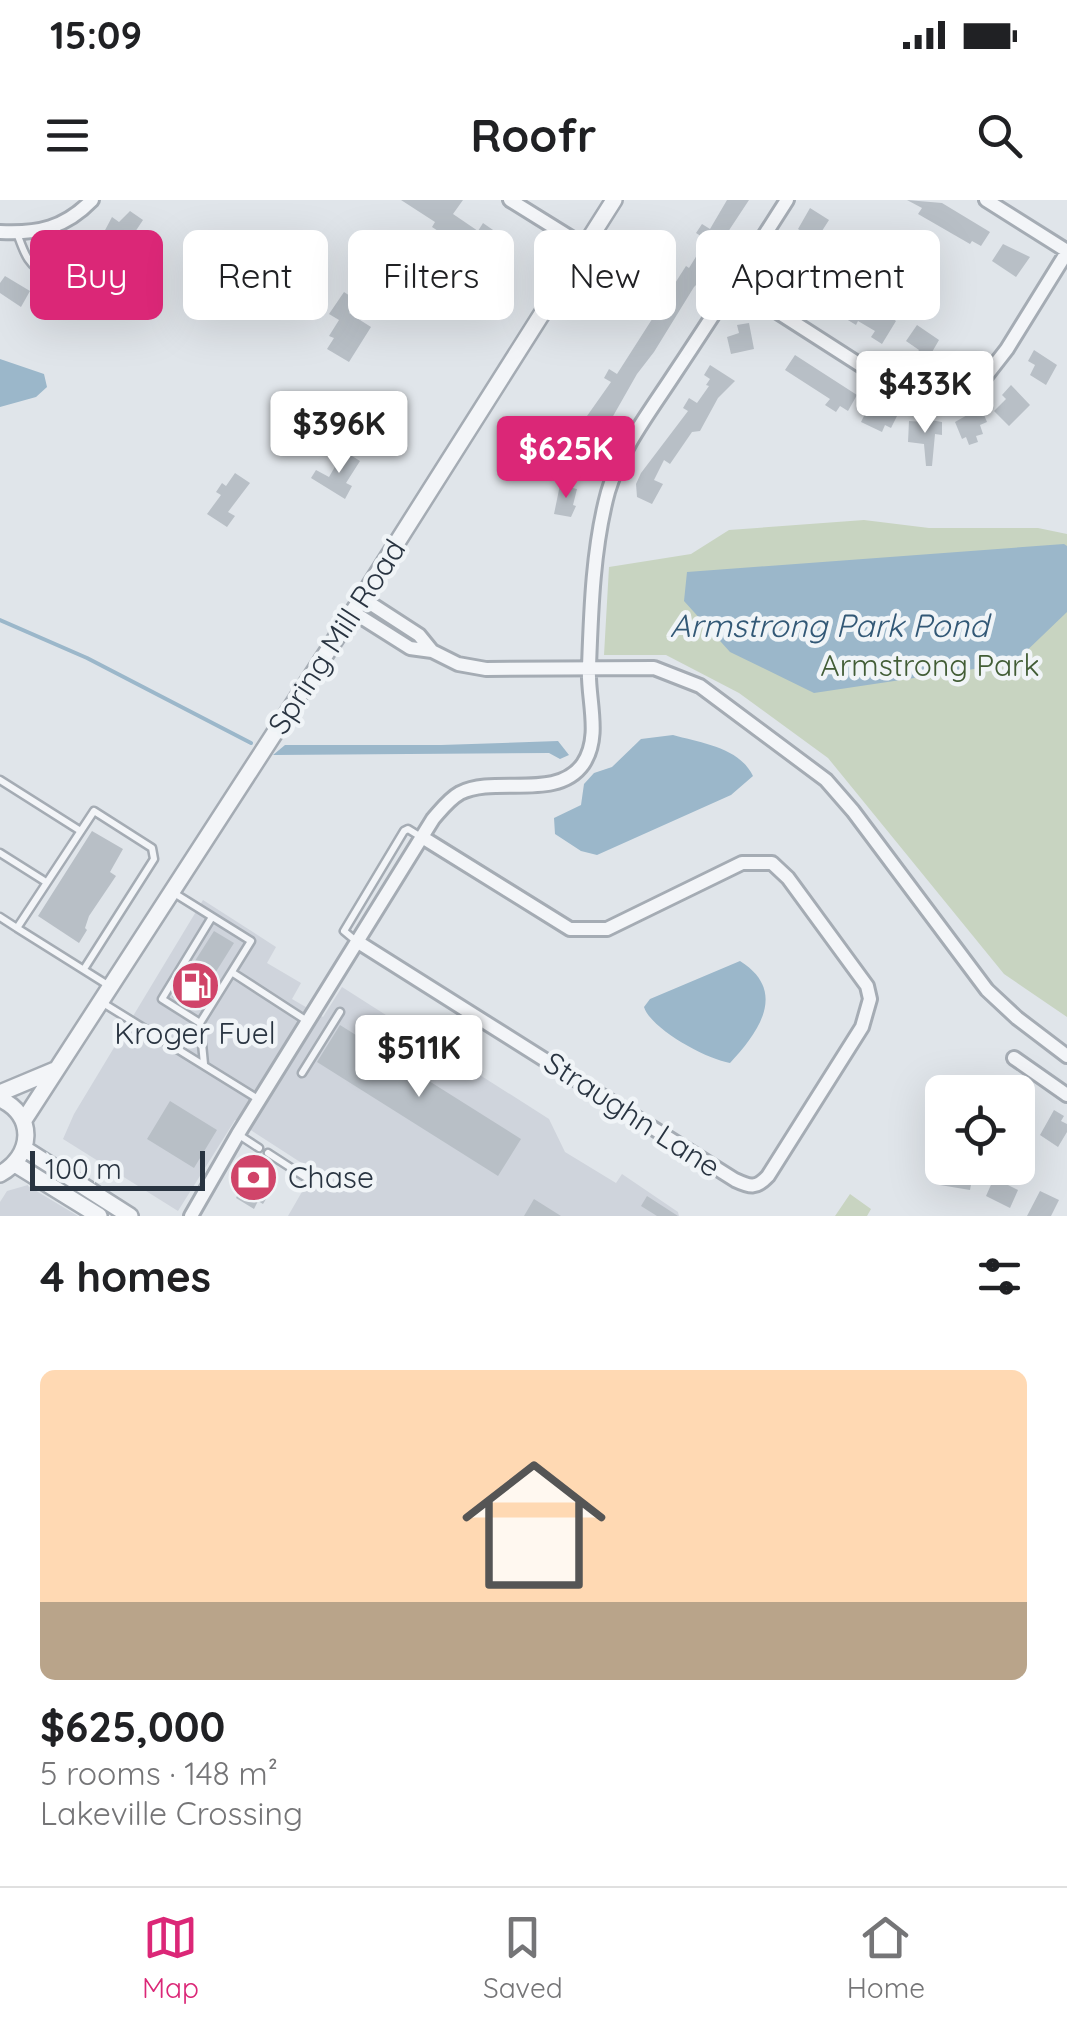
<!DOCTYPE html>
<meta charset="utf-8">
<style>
body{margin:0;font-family:Quicksand,sans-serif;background:#f6f6f6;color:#202124;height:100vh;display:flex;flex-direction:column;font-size:38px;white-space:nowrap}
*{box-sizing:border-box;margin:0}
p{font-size:32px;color:#757577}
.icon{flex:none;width:55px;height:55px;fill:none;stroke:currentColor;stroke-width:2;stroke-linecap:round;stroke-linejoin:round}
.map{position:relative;height:1016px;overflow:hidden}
.drawer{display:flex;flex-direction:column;background:#fff;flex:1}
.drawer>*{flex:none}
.top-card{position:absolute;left:30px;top:30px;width:1008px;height:90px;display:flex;gap:20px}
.fabs{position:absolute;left:925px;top:875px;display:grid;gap:20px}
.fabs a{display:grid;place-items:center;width:110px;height:110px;border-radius:15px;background:#fff;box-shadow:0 10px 40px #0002;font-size:50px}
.scale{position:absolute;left:30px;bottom:25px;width:175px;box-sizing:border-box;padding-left:10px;border:5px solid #293441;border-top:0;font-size:28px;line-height:35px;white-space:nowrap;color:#293441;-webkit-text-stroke:8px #f0f4f7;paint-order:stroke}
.price{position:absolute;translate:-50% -85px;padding:0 22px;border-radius:10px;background:#fff;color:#222;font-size:32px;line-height:65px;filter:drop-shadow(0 2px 5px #0008)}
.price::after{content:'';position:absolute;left:50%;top:60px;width:30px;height:22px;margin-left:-15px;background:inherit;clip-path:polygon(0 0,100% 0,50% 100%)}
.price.current{background:#db2777;color:#fff}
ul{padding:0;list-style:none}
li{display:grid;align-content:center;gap:20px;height:530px;padding:0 40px}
li span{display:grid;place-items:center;height:310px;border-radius:15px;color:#555}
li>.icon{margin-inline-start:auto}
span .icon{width:180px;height:180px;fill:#fffc;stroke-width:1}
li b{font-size:42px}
h2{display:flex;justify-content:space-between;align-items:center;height:120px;padding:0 40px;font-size:42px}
.tag{padding:0 35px;border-radius:15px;background:#fff;box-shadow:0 10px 40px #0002;font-size:35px;line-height:90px}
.tag.current{background:#db2777;color:#fff}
.status{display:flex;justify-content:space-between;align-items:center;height:70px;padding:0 50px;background:#fff;direction:ltr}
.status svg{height:28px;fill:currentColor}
header{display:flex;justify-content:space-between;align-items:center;height:130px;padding:0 40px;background:#fff;font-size:45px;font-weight:700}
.tabs{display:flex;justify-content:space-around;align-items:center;height:140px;border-top:2px solid #e0e0e0;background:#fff;font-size:28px;color:#757577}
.tabs a{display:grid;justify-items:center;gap:5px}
.tabs .current{color:#db2777}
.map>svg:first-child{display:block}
.built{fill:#cfd4dc}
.green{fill:#c8d4c1}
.water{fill:#9bb7ca}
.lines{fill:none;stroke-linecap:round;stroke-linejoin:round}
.stream{stroke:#9bb7ca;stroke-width:4}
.building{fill:#b8bfc6}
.service-casing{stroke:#a5acb4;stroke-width:11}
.minor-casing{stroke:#a5acb4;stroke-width:18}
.tertiary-casing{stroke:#a5acb4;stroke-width:20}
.service{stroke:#f3f5f8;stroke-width:6}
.minor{stroke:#f3f5f8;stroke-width:12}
.tertiary{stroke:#f3f5f8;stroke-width:15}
.labels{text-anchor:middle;stroke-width:9;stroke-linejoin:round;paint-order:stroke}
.street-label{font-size:30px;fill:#293441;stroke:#f0f4f7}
.park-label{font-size:30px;fill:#425d36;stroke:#f0f4f7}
.poi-label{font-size:30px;fill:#293441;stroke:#f0f4f7}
.water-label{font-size:32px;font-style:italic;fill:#325876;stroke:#f0f4f7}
</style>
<div class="status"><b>15:09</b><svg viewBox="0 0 49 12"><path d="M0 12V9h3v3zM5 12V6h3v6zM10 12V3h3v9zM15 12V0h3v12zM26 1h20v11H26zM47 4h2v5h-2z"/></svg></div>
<header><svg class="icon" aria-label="menu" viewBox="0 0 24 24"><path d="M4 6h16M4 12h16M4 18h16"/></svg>Roofr<svg class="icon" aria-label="search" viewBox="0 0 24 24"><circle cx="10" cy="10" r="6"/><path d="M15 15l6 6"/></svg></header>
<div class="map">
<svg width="1067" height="1016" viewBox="0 0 1067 1016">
<rect width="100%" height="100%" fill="#e0e5ea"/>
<path class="built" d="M203,700L276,747L267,763L301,783L292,799L323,817L342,787L549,919L565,952L616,983L622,974L678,1012L679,1016H288L314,971L235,920L178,1011L63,939L74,914Z
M28,985V986L78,1016H0V1002L7,991Z"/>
<path class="green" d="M864,320L929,328H1038L1067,334V817L1004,774L828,558L739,493L666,455H604L609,367L691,354L729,330Z
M850,994L871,1009L867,1016H835Z"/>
<path class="water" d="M0,159L44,174L47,187L36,197L0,207Z
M1064,344L1067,346V412L1014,463L814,493L730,452L684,401L687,372Z
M673,535C701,543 739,547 753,576L731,595L597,655L581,651L555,634L554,618L581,605L584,584L594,573L612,567L641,539Z
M558,541L569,555L560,559L549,553L273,555L285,545H441Z
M740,761C788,791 759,832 730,863C706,859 651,829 644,807L650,799Z"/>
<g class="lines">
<path class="stream" d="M0,420L87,458L251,543"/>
</g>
<path class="building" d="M401,0H463L453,14L478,31L483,23L506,39L490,65L432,27L435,22Z
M727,0H749L720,44L722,46L703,78L694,87L654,152L637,174L608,225L601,226L579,276L562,268L575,241L579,243L587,216L611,182L604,178L609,169L617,174L686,66L689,68L702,47L699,46L704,38L696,33L702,24L710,29Z
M907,0L942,3L990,32L981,46L972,41L970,44L918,14L922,8Z
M810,8L829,20L813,45L798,36L801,31L798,29Z
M130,11L143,20L129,41L117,34L113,40L103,34L112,17L119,22Z
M1003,44L1030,57L1016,77L992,61Z
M99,51L116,62L103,81L90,73L86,79L77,73L87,57L93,61Z
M797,51L804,79L788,83L780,54Z
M377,58L395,70L386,84L368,73Z
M5,76L30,91L21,107L0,93V83Z
M72,86L75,105L46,112L40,95Z
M835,91L870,113L874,106L894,114L891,117L896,121L882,144L871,137L875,131L858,121L856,125L825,106Z
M344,92L356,100L349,113L371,127L349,162L327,149L334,138L329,136L339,120L329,114Z
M749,123L754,149L731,154L727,137L739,133L737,125Z
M917,125L939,140L924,166L913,159L919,150L906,141Z
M1034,150L1057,165L1046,185L1030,175L1035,165L1028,161Z
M795,155L857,195L848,211L840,206L836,212L825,205L830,199L785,170Z
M710,165L735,181L718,198L700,231L692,232L670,264L664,260L654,280L663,284L652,304L637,297L636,284L641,273L688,211L683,208L689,198L697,203L709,186L706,185L710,179L704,175Z
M1011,185L1030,205L1009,226L994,211L1006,199L1002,195Z
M869,206L881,207L897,216L891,228L885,225L882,232L861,222Z
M976,210H982L987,222L980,225L983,234L976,236L978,242L969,245L966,237L962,239L955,222Z
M924,219L942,222V235L935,234L932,266H926L924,244L908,242L909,221L924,222Z
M344,251L360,261L346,283L352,286L345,299L311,278L316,270L329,277Z
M235,273L250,283L228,312L235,316L227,327L207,314L221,295L216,292L222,283L226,286Z
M560,285L577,289L573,305L576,306L571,317L554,314Z
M92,631L123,649L110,672L116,676L89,716L85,728L87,730L79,743L38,716Z
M214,731L234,743L192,810L172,797Z
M340,825L521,939L498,976L317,862Z
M1018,885L1035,900L1018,925Z
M170,901L217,930L194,968L147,939Z
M1054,910L1064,916L1061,921L1067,924V932L1058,947L1040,935Z
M256,954L264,959L259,968L278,979L263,1004L258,1001L254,1009L236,998L239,992L234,989Z
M946,968H974L970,990L940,985Z
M994,978L1018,990L1010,1008L986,996Z
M1040,991L1059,1000L1051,1016H1027Z
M647,996L678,1016H657L641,1006Z
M534,999L561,1016H524Z"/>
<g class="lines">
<defs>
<path id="service" d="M17,33C23,49 28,68 46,72L58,59L57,27
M0,580L79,630
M0,653L46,682
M174,693L251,741L200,823L162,799L212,717
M0,717L17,728
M356,741L344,731L404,631L408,629L421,637
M84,769L154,659L152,648L94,611L17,728L111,787
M233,773L307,821
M103,803L258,899
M200,823L204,864
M302,873L340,812
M239,935L259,948
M268,953L305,977"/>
<path id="minor" d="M510,0L584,46
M986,0L1067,51
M0,32C38,34 65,28 92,0
M734,84L893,186L936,195L954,193L986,176L1007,149L1067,52
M362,398L419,435L432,451
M353,412L410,448L432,451L458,464L486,469L654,468L700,486L826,580L853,611L987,790L1017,818L1067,856
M358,742L735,980C750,987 756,989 768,976L862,827L870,799L867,786L788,678L772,663H742L607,729H570L422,637
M1014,858L1067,895
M191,1016L238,934L433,619C441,610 449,599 460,593C496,575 557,601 583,564C602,536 587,498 589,467C591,410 593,347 608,292C620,250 651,210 675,173C713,116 750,58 787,0"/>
<path id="tertiary" d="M0,893L55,870
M0,899C36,915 33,956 0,974
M24,920L353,412L614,0
M25,949L130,1016
M15,964L99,1016"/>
</defs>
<use href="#service" class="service-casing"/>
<use href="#minor" class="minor-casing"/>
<use href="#tertiary" class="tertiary-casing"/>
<use href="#service" class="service"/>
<use href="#minor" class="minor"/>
<use href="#tertiary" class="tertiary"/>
</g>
<defs>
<symbol id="fuel-disc" viewBox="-11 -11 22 22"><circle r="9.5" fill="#d04469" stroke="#f0f4f7"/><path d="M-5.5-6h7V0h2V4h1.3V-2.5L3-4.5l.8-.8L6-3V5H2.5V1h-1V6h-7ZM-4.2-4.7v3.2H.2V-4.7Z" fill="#fff"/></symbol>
<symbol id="bank-disc" viewBox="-11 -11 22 22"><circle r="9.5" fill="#d04469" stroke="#f0f4f7"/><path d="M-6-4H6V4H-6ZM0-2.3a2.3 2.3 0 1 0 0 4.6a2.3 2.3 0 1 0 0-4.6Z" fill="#fff"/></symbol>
</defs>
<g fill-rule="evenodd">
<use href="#fuel-disc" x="168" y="758" width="55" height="55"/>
<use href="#bank-disc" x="226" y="950" width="55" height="55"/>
</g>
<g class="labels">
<g class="street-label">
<text transform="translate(337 437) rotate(-57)" y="10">Spring Mill Road</text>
<text transform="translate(632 915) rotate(33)" y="10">Straughn Lane</text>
</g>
<g class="park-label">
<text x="930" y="476">Armstrong Park</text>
</g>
<g class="poi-label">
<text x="195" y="844">Kroger Fuel</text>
<text x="288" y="988" text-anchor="start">Chase</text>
</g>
<g class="water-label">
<text x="829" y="437">Armstrong Park Pond</text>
</g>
</g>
</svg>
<div class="fabs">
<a><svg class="icon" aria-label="locate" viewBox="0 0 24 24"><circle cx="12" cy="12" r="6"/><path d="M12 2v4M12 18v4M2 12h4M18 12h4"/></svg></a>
</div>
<div class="scale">100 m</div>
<b class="price" style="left:925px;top:236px">$433K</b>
<b class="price" style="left:339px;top:276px">$396K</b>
<b class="price current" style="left:566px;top:301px">$625K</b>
<b class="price" style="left:419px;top:900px">$511K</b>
<div class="top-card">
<a class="tag current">Buy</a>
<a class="tag">Rent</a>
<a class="tag">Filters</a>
<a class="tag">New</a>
<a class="tag">Apartment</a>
</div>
</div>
<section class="drawer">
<h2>4 homes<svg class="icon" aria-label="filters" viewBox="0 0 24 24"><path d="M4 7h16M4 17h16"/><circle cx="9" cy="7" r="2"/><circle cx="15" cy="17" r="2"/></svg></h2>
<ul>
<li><span style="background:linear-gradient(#ffd9b3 75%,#b9a48a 0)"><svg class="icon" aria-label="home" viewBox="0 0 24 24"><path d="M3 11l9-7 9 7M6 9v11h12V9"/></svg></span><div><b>$625,000</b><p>5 rooms · 148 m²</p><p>Lakeville Crossing</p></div></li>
</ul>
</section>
<nav class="tabs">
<a class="current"><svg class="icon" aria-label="map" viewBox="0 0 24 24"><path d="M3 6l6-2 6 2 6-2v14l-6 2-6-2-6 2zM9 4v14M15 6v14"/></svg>Map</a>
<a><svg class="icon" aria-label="saved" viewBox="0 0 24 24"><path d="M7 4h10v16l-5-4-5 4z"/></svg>Saved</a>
<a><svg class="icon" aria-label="home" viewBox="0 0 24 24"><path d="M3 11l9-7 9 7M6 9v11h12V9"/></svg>Home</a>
</nav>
